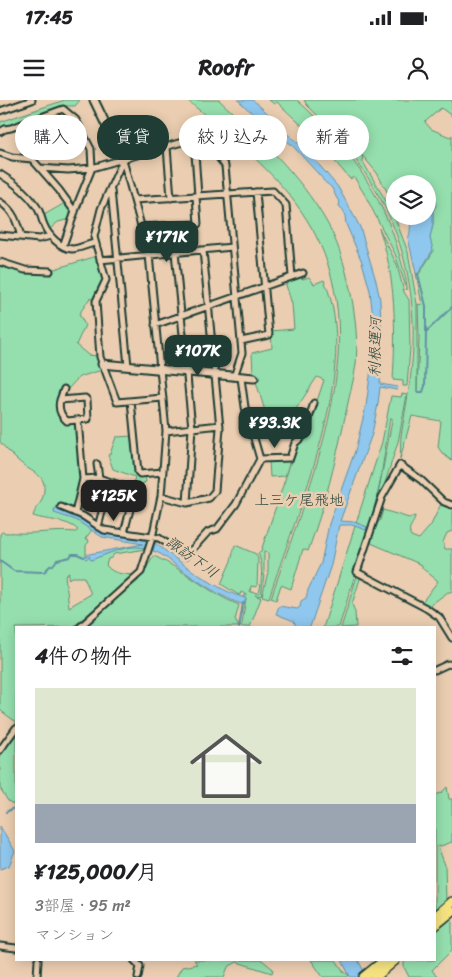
<!DOCTYPE html>
<html lang="ja">
<meta charset="utf-8">
<style>
body{margin:0;font-family:Sriracha,"Klee One",sans-serif;background:#f6f6f6;color:#202124;height:100vh;display:flex;flex-direction:column;font-size:19px;white-space:nowrap}
*{box-sizing:border-box;margin:0}
p{font-size:16px;color:#757577}
.icon{flex:none;width:28px;height:28px;fill:none;stroke:currentColor;stroke-width:2;stroke-linecap:round;stroke-linejoin:round}
.map{position:relative;flex:1;overflow:hidden}
.sheet{position:absolute;left:15px;top:526px;width:421px;height:335px;display:flex;flex-direction:column;background:#fff;border-radius:0px;box-shadow:0 2px 12px #0003}
.sheet>*{flex:none}
.hud{position:absolute;left:15px;top:15px;width:422px;height:45px;display:flex;gap:10px}
.fabs{position:absolute;left:386px;top:75px;display:grid;gap:10px}
.fabs a{display:grid;place-items:center;width:50px;height:50px;border-radius:50%;background:#fff;box-shadow:0 2px 12px #0003;font-size:25px}
.price{position:absolute;translate:-50% -42px;padding:0 11px;border-radius:10px;background:#1f3d34;color:#fff;font-size:16px;line-height:32px;filter:drop-shadow(0 1px 2px #0008)}
.price::after{content:'';position:absolute;left:50%;top:30px;width:15px;height:11px;margin-left:-8px;background:inherit;clip-path:polygon(0 0,100% 0,50% 100%)}
.price.active{background:#222;color:#fff}
ul{padding:0;list-style:none}
li{display:grid;align-content:center;gap:10px;height:265px;padding:0 20px}
li+li{border-top:1px solid #e0e0e0}
li span{display:grid;place-items:center;height:155px;border-radius:0px;color:#555}
li>.icon{margin-inline-start:auto}
span .icon{width:90px;height:90px;fill:#fffc;stroke-width:1}
li b{font-size:21px}
h2{display:flex;justify-content:space-between;align-items:center;height:60px;padding:0 20px;font-size:21px}
.tag{padding:0 18px;border-radius:22px;background:#fff;box-shadow:0 2px 12px #0003;font-size:18px;line-height:45px}
.tag.active{background:#1f3d34;color:#fff}
.status{display:flex;justify-content:space-between;align-items:center;height:35px;padding:0 25px;background:#fff;direction:ltr}
.status svg{height:14px;fill:currentColor}
header{display:flex;justify-content:space-between;align-items:center;height:65px;padding:0 20px;background:#fff;font-size:22px;font-weight:800}
.map>svg:first-child{display:block}
.green{fill:#95dfae;stroke:#5a8e71;fill-rule:evenodd}
.water{fill:#8fc7ee;stroke:#6290a4}
.lines{fill:none;stroke-linecap:round;stroke-linejoin:round}
.stream{stroke:#6290a4;stroke-width:2}
.street-casing{stroke:#1f3d34;stroke-width:9}
.secondary-casing{stroke:#1f3d34;stroke-width:11}
.highway-casing{stroke:#1f3d34;stroke-width:12}
.street{stroke:#ebceb1;stroke-width:5}
.secondary{stroke:#ebceb1;stroke-width:7}
.highway{stroke:#f5e382;stroke-width:9}
.labels{text-anchor:middle;stroke-width:5;stroke-linejoin:round;paint-order:stroke}
.water-label{font-size:15px;font-style:italic;fill:#25443d;stroke:#ebceb1}
.neighbourhood-label{font-size:15px;fill:#1f3d34;stroke:#ebceb1}
</style>
<div class="status"><b>17:45</b><svg viewBox="0 0 49 12"><path d="M0 12V9h3v3zM5 12V6h3v6zM10 12V3h3v9zM15 12V0h3v12zM26 1h20v11H26zM47 4h2v5h-2z"/></svg></div>
<header><svg class="icon" aria-label="menu" viewBox="0 0 24 24"><path d="M4 6h16M4 12h16M4 18h16"/></svg>Roofr<svg class="icon" aria-label="person" viewBox="0 0 24 24"><circle cx="12" cy="8" r="4"/><path d="M4 21q1-7 8-7t8 7"/></svg></header>
<div class="map">
<svg width="452" height="877" viewBox="0 0 452 877">
<rect width="100%" height="100%" fill="#ebceb1"/>
<filter id="ink" filterUnits="userSpaceOnUse"><feTurbulence type="fractalNoise" baseFrequency=".02" numOctaves="2"/><feDisplacementMap in="SourceGraphic" scale="10" xChannelSelector="R" yChannelSelector="G"/><feConvolveMatrix kernelMatrix="1 2 1 2 8 2 1 2 1" color-interpolation-filters="sRGB"/></filter>
<g filter="url(#ink)">
<path class="green" d="M65,0H80L75,6C66,6 59,5 51,11L0,29V22Z
M187,0H219C259,37 299,74 326,121C347,156 360,224 356,264C354,280 349,296 346,312C336,360 325,405 308,451L303,449L291,489L281,485L276,500L271,498C309,383 380,236 307,120C277,72 230,36 187,0Z
M269,0H297C345,43 384,94 400,157C403,168 407,179 407,190L395,154L365,95L354,77L350,79L316,39L277,2L274,4Z
M304,0H452V16L441,8L425,22L431,29L450,37L452,35V361L442,353L438,347L441,321L412,316L400,359C401,351 400,343 401,336C406,306 412,277 413,246C416,145 378,74 307,5ZM362,55L377,73L395,106V84H423L425,82L433,85L435,107L433,111V124L430,138L433,152L419,174L416,173L422,205L418,204L419,239L417,291V204L408,152L393,113L363,62Z
M197,22L206,23L229,43L217,52Z
M65,103L71,111L70,119L58,122L50,129L46,123L44,115Z
M379,128L397,165L404,192L409,200L410,248L407,286H403V281L393,280C396,229 396,177 379,128Z
M97,156L104,180L94,201L90,198L79,214L85,225L76,245L88,255L99,256L102,270L79,277L67,290L61,289C58,301 53,314 65,323H73L76,325L80,379L73,407L71,409L60,405L58,410L55,409L54,412L76,420L92,430L85,439H88L89,442L86,445V456L84,457L91,456L92,459C106,455 133,441 146,449L114,454L111,458L108,459L106,465C112,474 123,474 133,475L73,527L16,528V622L0,610V434L2,432C7,434 12,432 17,433C37,434 56,430 76,432L78,430C67,419 47,421 33,416C35,408 42,403 43,396C48,374 35,375 22,364C14,358 7,350 0,342V164L19,172L38,174ZM69,472L68,478L69,479L71,477H84L91,494L69,507L65,475Z
M300,177L303,179L309,177L314,184L324,180C363,267 296,412 269,498L262,496L268,472V453L264,452V475L261,496L255,495L261,498L250,527H240L242,524L246,498L243,497L244,495H247L241,492L240,495L237,494L221,484L231,461L235,445L256,454L258,459L257,487L251,486L250,492L259,493C262,483 263,462 258,453L261,451L297,344L305,337L324,280L317,277L296,309L281,314H272L275,325L268,327L266,319L252,322L250,316L265,311L253,272L252,253L272,248L271,231L294,229L292,204L285,182Z
M402,294L407,295L398,342L375,414V410L392,321V318H390L380,383L373,413L372,425L353,481L339,527L323,528L355,426L367,429V427L356,423L382,342L391,296L401,297Z
M133,336L136,373L145,375L146,382L143,383L142,388L138,387V389L132,387L135,377L113,369L108,355L110,354L116,337Z
M290,360L285,376L270,377L269,361Z
M441,404L452,406V431L447,433L443,442L445,449H452V492H448L429,506L422,502L438,481L422,468V465L371,443L375,427L380,420L383,410L409,418L415,416C415,424 406,427 411,436L419,439L431,425Z
M154,456C184,469 208,493 239,505L235,520L239,527H83L138,481Z
M357,476H361L352,504L355,512L356,527L341,528Z
M16,633V706L8,701L0,688V656Z
M447,687L449,699H452V742L438,747L445,765L446,801L435,810V695L441,693Z
M452,818V850L432,870L437,877H409L404,867V860H435V833Z
M194,860H262L273,869L272,873L237,862L228,867L224,877H176L182,867L197,864Z
M311,860H336L344,872L349,875L347,877H323Z"/>
<path class="water" d="M238,0H253L276,21L279,28L302,45L338,87L360,127L376,181L380,200L382,246L380,284L398,287L397,290L380,287L378,304L372,334L340,421L354,422L367,427L366,430L352,425H339L331,465L310,527H295V524L294,521L276,514L279,506L297,509L300,507L301,501L306,498L308,490L321,463L329,424L355,351L366,306L371,269L373,218L370,191L362,162L346,124L345,116L343,110L339,106L340,102C335,98 335,92 331,87C327,83 324,83 322,78L291,44L268,28Z
M425,82L433,86L436,105L433,111V124L430,138L433,150L418,174L416,173L408,138C412,132 408,125 414,116H428V84H423Z
M55,409L78,416L105,434L124,436L148,441L146,449C132,442 105,455 91,460L89,458L90,456L86,459L84,457L89,454L143,444L102,437L76,420L54,413Z
M155,443C176,459 220,493 246,498L244,505C222,498 201,483 182,470C173,464 164,454 153,451Z
M0,726L15,751L9,766L0,769Z
M342,860H358L367,877H350Z"/>
<g class="lines">
<path class="stream" d="M418,174L426,206V231
M417,292H423L425,286L426,232L452,207
M0,461L14,471L44,472L50,466L53,465L57,460L70,457L72,454H77L84,457
M239,528L243,503
M6,712L16,707"/>
<defs>
<path id="street" d="M0,11L32,0
M0,32L5,29L11,28L63,9L76,20L91,49L92,68L79,100L63,146
M194,39L198,96
M167,47L171,98
M0,53L12,57L32,59L59,90L75,112
M26,58L29,47L34,45L66,44L64,37L49,15
M123,60L101,109L94,137L106,180L96,201L100,257L117,302L163,298
M40,68L68,70L92,68L203,36L225,66L242,253L234,277
M0,74C15,83 27,92 37,107C41,113 41,118 44,125C48,135 60,148 72,149C79,149 88,144 95,143
M111,90L128,266
M134,100L273,91L286,105L292,176
M0,102C14,111 17,122 21,137
M142,127L198,124L196,96
M0,135L39,139L51,136
M175,152L192,328L187,403
M100,160L232,147
M0,162L25,170L50,171
M155,225L303,173
M241,241L269,235L256,92
M85,298L87,300L88,319L67,321C60,315 58,308 60,300Z
M60,300L64,289
M131,301L138,372L140,374L163,372
M166,331L220,325
M252,333L308,319
M260,359L290,358L295,343L303,336L314,303
M97,364L99,378
M83,379L99,378L135,390L124,433
M161,396L187,403L209,398L215,391L220,328L203,150
M452,405L444,402L421,380L400,365L382,397L357,472L426,508L439,517L452,538
M61,407L83,416L104,430L159,438L186,456L208,432L217,429L236,404L260,359L245,307L241,278
M75,413L83,379L78,320
M98,427L110,382
M79,528L141,472L152,438L161,396L166,331L149,155L123,60
M435,570L448,564L452,565
M0,650L16,628
M0,846L16,848
M134,860L140,866L138,877
M37,877L38,860"/>
<path id="secondary" d="M94,0L123,60
M102,264L254,278"/>
<path id="highway" d="M435,817L452,802
M435,825L452,811
M364,877L385,860
M375,877L395,860"/>
</defs>
<use href="#street" class="street-casing"/>
<use href="#secondary" class="secondary-casing"/>
<use href="#highway" class="highway-casing"/>
<use href="#street" class="street"/>
<use href="#secondary" class="secondary"/>
<use href="#highway" class="highway"/>
</g>
</g>
<g class="labels">
<g class="water-label">
<text transform="translate(375 247) rotate(-89)" y="5">利根運河</text>
<text transform="translate(192 457) rotate(36)" y="5">諏訪下川</text>
</g>
<g class="neighbourhood-label">
<text x="299" y="405">上三ケ尾飛地</text>
</g>
</g>
</svg>
<div class="fabs">
<a><svg class="icon" aria-label="layers" viewBox="0 0 24 24"><path d="M12 4l9 5-9 5-9-5zM3 14l9 5 9-5"/></svg></a>
</div>
<b class="price" style="left:167px;top:163px">¥171K</b>
<b class="price" style="left:198px;top:277px">¥107K</b>
<b class="price" style="left:275px;top:349px">¥93.3K</b>
<b class="price active" style="left:114px;top:422px">¥125K</b>
<div class="hud">
<a class="tag">購入</a>
<a class="tag active">賃貸</a>
<a class="tag">絞り込み</a>
<a class="tag">新着</a>
</div>
<section class="sheet">
<h2>4件の物件<svg class="icon" aria-label="filters" viewBox="0 0 24 24"><path d="M4 7h16M4 17h16"/><circle cx="9" cy="7" r="2"/><circle cx="15" cy="17" r="2"/></svg></h2>
<ul>
<li><span style="background:linear-gradient(#dfe7d0 75%,#9aa5b1 0)"><svg class="icon" aria-label="home" viewBox="0 0 24 24"><path d="M3 11l9-7 9 7M6 9v11h12V9"/></svg></span><div><b>¥125,000/月</b><p>3部屋 · 95 m²</p><p>マンション</p></div></li>
</ul>
</section>
</div>
